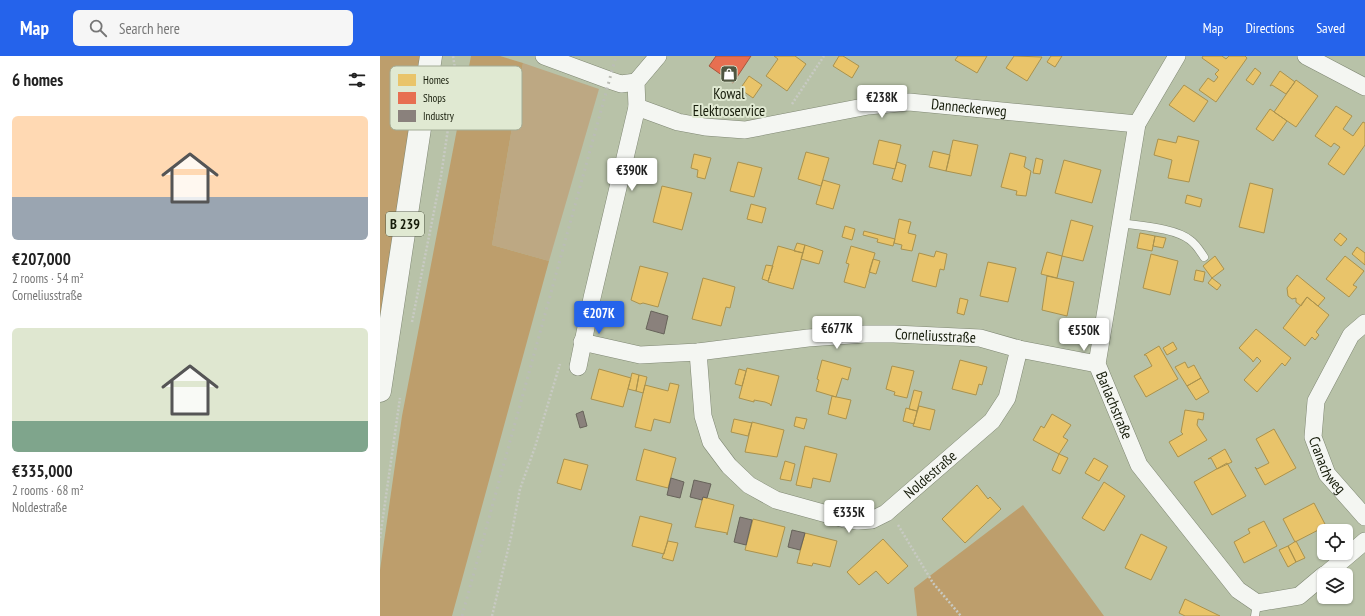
<!DOCTYPE html>
<meta charset="utf-8">
<style>
body{margin:0;font-family:"PT Sans Narrow",sans-serif;background:#f6f6f6;color:#222;height:100vh;display:flex;flex-direction:column;font-size:15px;white-space:nowrap}
*{box-sizing:border-box;margin:0}
p{font-size:13px;color:#767676}
.icon{flex:none;width:22px;height:22px;fill:none;stroke:currentColor;stroke-width:2;stroke-linecap:round;stroke-linejoin:round}
.map{position:relative;flex:1;overflow:hidden}
.sheet{display:flex;flex-direction:column;background:#fff;width:380px}
.sheet>*{flex:none}
.fabs{position:absolute;left:937px;top:468px;display:grid;gap:8px}
.fabs a{display:grid;place-items:center;width:36px;height:36px;border-radius:6px;background:#fff;box-shadow:0 1px 3px #0004;font-size:20px}
.price{position:absolute;translate:-50% -34px;padding:0 9px;border-radius:4px;background:#fff;color:#222;font-size:13px;line-height:26px;filter:drop-shadow(0 1px 2px #0008)}
.price::after{content:'';position:absolute;left:50%;top:24px;width:12px;height:9px;margin-left:-6px;background:inherit;clip-path:polygon(0 0,100% 0,50% 100%)}
.price.current{background:#2563eb;color:#fff}
ul{padding:0;list-style:none}
li{display:grid;align-content:center;gap:8px;height:212px;padding:0 12px}
li span{display:grid;place-items:center;height:124px;border-radius:6px;color:#555}
li>.icon{margin-inline-start:auto}
span .icon{width:72px;height:72px;fill:#fffc;stroke-width:1}
li b{font-size:17px}
h2{display:flex;justify-content:space-between;align-items:center;height:48px;padding:0 12px;font-size:17px}
header{display:flex;align-items:center;gap:24px;box-sizing:border-box;height:56px;padding:0 20px;background:#2563eb;color:#fff}
header strong{font-size:19px}
nav{display:flex;gap:22px;margin-inline-start:auto;font-size:14px}
.search{width:280px;height:36px;background:#f6f6f6;display:flex;align-items:center;gap:10px;box-sizing:border-box;padding:0 14px;border-radius:6px;color:#767676;font-size:15px}
main{display:flex;flex:1;min-height:0}
.map>svg:first-child{display:block}
.green{fill:#bda883}
.forest{fill:#bd9e6c}
.homes{fill:#e9c46a;stroke:#aa924d}
.shops{fill:#e76f51;stroke:#a8563c}
.industry{fill:#8a817c;stroke:#67635a}
.lines{fill:none;stroke-linecap:round;stroke-linejoin:round}
.lane-casing{stroke:#7f8773;stroke-width:9}
.street-casing{stroke:#7f8773;stroke-width:18}
.primary-casing{stroke:#7f8773;stroke-width:23}
.path{stroke:#c8cac3;stroke-width:2.5;stroke-dasharray:2 2;stroke-linecap:butt}
.lane{stroke:#f4f6f2;stroke-width:8}
.street{stroke:#f4f6f2;stroke-width:17}
.primary{stroke:#f4f6f2;stroke-width:22}
.rail{stroke:#bbbdb6;stroke-width:3;stroke-dasharray:2 4;stroke-linecap:butt}
.labels{text-anchor:middle;stroke-width:4;stroke-linejoin:round;paint-order:stroke}
.shield{fill:#e0e9d2;stroke:#535a46;stroke-width:1}
.shield-label{font-size:14px;font-weight:bold;fill:#161c0a}
.poi-label{font-size:15px;fill:#161c0a;stroke:#e0e9d2}
.street-label{font-size:15px;fill:#161c0a;stroke:#e0e9d2}
.key{fill:#e0e9d2;stroke:#a3ac96;stroke-width:1}
.key-label{font-size:11px;fill:#161c0a}
</style>
<header>
<strong>Map</strong>
<div class="search"><svg class="icon" aria-label="search" viewBox="0 0 24 24"><circle cx="10" cy="10" r="6"/><path d="M15 15l6 6"/></svg>Search here</div>
<nav><a>Map</a><a>Directions</a><a>Saved</a></nav>
</header>
<main>
<section class="sheet">
<h2>6 homes<svg class="icon" aria-label="filters" viewBox="0 0 24 24"><path d="M4 7h16M4 17h16"/><circle cx="9" cy="7" r="2"/><circle cx="15" cy="17" r="2"/></svg></h2>
<ul>
<li><span style="background:linear-gradient(#ffd9b3 65%,#9aa5b1 0)"><svg class="icon" aria-label="home" viewBox="0 0 24 24"><path d="M3 11l9-7 9 7M6 9v11h12V9"/></svg></span><div><b>€207,000</b><p>2 rooms · 54 m²</p><p>Corneliusstraße</p></div></li>
<li><span style="background:linear-gradient(#dfe7d0 75%,#7fa58c 0)"><svg class="icon" aria-label="home" viewBox="0 0 24 24"><path d="M3 11l9-7 9 7M6 9v11h12V9"/></svg></span><div><b>€335,000</b><p>2 rooms · 68 m²</p><p>Noldestraße</p></div></li>
</ul>
</section>
<div class="map">
<svg width="985" height="560" viewBox="0 0 985 560">
<rect width="100%" height="100%" fill="#b8c2a8"/>
<path class="green" d="M143,7L219,33L169,205L112,189Z"/>
<path class="forest" d="M0,0H40L0,270Z
M91,0H120L143,7L112,189L169,205L72,560H0V514L22,360Z
M643,449L724,560H537L534,532Z"/>
<path class="homes" d="M394,0H415L426,8L407,35L386,20L398,3Z
M459,0H463L479,10L472,22L453,10Z
M578,0H607L597,17L575,4Z
M634,0L662,1L647,25L626,12Z
M671,0H682L675,11L667,6Z
M823,0H842L846,3L849,0H865L867,2L836,46L819,34L828,22L834,26L838,21L835,18L839,14L822,2Z
M875,12L881,17L873,29L866,24Z
M900,15L915,26L906,38L892,29L890,30Z
M369,20L382,29L373,42L360,33Z
M916,24L938,40L916,71L894,56Z
M804,29L828,45L814,66L789,49Z
M956,50L972,60L963,73L973,80L983,66L985,67V89L964,119L948,108L960,91L954,87L951,91L935,80Z
M890,53L907,65L893,85L876,73Z
M798,80L819,85L809,126L788,122L792,104L774,99L778,83L796,87Z
M499,84L521,89L515,113L493,108Z
M573,84L598,89L591,120L566,115Z
M553,95L570,99L566,115L549,111Z
M426,96L449,102L441,130L418,123Z
M630,97L646,101L644,111L651,115L646,140L636,139L637,135L621,131Z
M314,98L331,102L325,123L317,121L318,114L311,112Z
M656,102L663,104L660,118L653,117Z
M684,104L721,114L712,147L675,137Z
M358,106L382,112L374,141L350,135Z
M517,106L526,109L522,126L512,123Z
M443,124L460,129L453,153L436,148Z
M870,127L893,133L884,177L859,171Z
M282,130L312,137L302,174L273,166Z
M807,139L822,143L820,151L805,147Z
M371,148L386,152L382,167L367,163Z
M519,163L531,166L528,177L536,179L532,195L521,193L522,189L514,187Z
M691,164L713,170L703,205L682,200Z
M465,170L475,173L472,184L462,181Z
M484,175L515,183L513,190L497,186L498,183L483,179Z
M760,177L775,180L772,195L757,192Z
M960,177L967,183L961,190L954,184Z
M775,180L786,182L783,192L773,190Z
M417,187L425,189L423,197L414,195Z
M425,189L443,195L439,208L421,203Z
M398,190L423,197L413,233L388,226Z
M471,190L495,197L485,232L464,226L469,208L466,207Z
M977,191L985,197V209L972,198Z
M556,195L567,198L564,214L560,213L556,231L532,225L539,197L554,201Z
M667,196L682,200L677,222L661,218Z
M771,198L798,205L790,239L763,232Z
M835,200L844,213L832,222L823,210Z
M965,200L984,215L973,229L977,231L969,241L946,223Z
M493,203L500,205L496,218L489,216Z
M608,206L636,212L628,246L600,240Z
M386,209L393,210L388,225L382,223Z
M260,210L288,217L278,251L263,247L260,248L251,244Z
M816,214L825,216L823,226L814,224Z
M917,219L945,242L938,250L927,241L921,250L916,246V242L912,243L908,240L907,232Z
M667,220L694,226L687,260L662,254Z
M323,222L355,231L350,252L346,251L341,270L312,263Z
M832,222L841,229L837,234L828,227Z
M927,241L949,259L936,276L939,279L935,284L932,281L925,290L903,272Z
M580,242L588,244L584,259L577,257Z
M876,273L911,302L905,310L902,307L877,336L864,324L881,305L877,301L873,306L872,304L859,292Z
M793,286L797,293L787,299L783,292Z
M779,290L798,323L766,341L754,320L772,310L766,299H764Z
M442,304L471,312L468,324L462,322L456,341L436,335L439,324L437,323Z
M580,304L607,311L602,329L599,328L596,339L572,333Z
M805,306L808,312L814,309L821,322L807,330L795,311Z
M512,310L534,315L527,342L514,339L515,336L506,333Z
M367,312L399,320L391,350L390,348L385,346L374,344V346L359,342Z
M219,313L251,322L243,351L211,343Z
M359,313L366,315L362,330L355,328Z
M252,317L259,319L256,335L248,333Z
M259,319L267,321L263,337L256,335Z
M821,322L829,336L816,344L807,330Z
M290,327L299,329L290,367L274,363L271,375L255,371L265,329L288,335Z
M534,334L542,336L537,355L529,353Z
M452,340L471,344L466,363L448,358Z
M539,350L555,354L550,374L533,370Z
M526,352L537,355L534,368L523,365Z
M805,354L824,357L823,364L818,363L817,369L827,384L798,401L789,386L803,378L801,376Z
M672,358L691,369L683,381L688,384L679,398L653,384L661,370L664,372Z
M416,361L427,363L424,373L414,370Z
M354,363L372,367L368,380L351,376Z
M372,366L404,374L397,401L365,396Z
M894,373L916,412L885,429L875,411L877,413L889,407L876,383Z
M425,390L457,398L450,426L433,422L431,432L416,429Z
M264,393L296,402L288,432L256,424Z
M845,393L852,406L837,413L831,402L828,403Z
M679,398L688,402L680,418L672,414Z
M714,402L728,410L719,425L705,417Z
M184,403L208,409L201,434L177,427Z
M405,405L415,408L411,425L400,423Z
M847,407L866,440L832,459L814,426Z
M724,426L745,440L724,475L702,462Z
M597,429L608,443L610,441L621,453L585,487L562,463Z
M323,441L354,449L347,479V477L315,471Z
M934,447L946,470L915,486L903,463Z
M260,460L292,468L284,498L252,490Z
M373,463L405,471L397,501L365,494Z
M884,465L897,490L864,507L854,486L870,477L868,473Z
M425,477L457,485L450,511L433,507L432,510L417,507Z
M761,478L787,491L771,524L745,512Z
M503,483L528,510L508,528L496,515L479,529L467,516Z
M288,485L298,487L293,505L282,502Z
M916,485L925,502L916,506L908,490Z
M908,490L916,506L908,511L899,494Z
M805,543L840,560H805L799,557Z"/>
<path class="shops" d="M336,0H371L353,27L329,10Z"/>
<path class="industry" d="M271,255L288,260L284,278L266,273Z
M203,355L207,370L200,372L196,358Z
M291,422L304,426L300,442L287,439Z
M314,424L331,428L327,442L323,441L322,444L310,441Z
M360,461L372,464L366,489L354,486Z
M412,474L425,477L420,494L408,491Z"/>
<g class="lines">
<defs>
<path id="lane" d="M741,167C760,170 795,172 810,184C816,188 820,195 824,201
M875,560L877,547"/>
<g id="street">
<path d="M164,0L229,24L241,28L256,26"/>
<path id="s1" d="M797,0L757,68L717,308L759,409L858,534L877,547L919,540L944,519"/>
<path d="M926,0L985,31"/>
<path id="s2" d="M257,51L298,66L325,71L365,74L488,50L529,46L757,68"/>
<path id="s3" d="M985,267L971,279L936,345L933,381L947,418L985,461"/>
<path id="s4" d="M202,286L260,299L318,296L428,282L485,278H514L600,282L639,293L717,308"/>
<path id="s5" d="M318,296L323,360L331,386L349,410L369,429L396,444L465,463L478,465L492,464L506,457L612,365L627,342L639,293"/>
<path d="M198,311L212,242L257,51L256,26L278,0"/>
<path d="M945,519L985,485"/>
</g>
<path id="primary" d="M0,335L51,0"/>
</defs>
<use href="#lane" class="lane-casing"/>
<use href="#street" class="street-casing"/>
<use href="#primary" class="primary-casing"/>
<path class="path" d="M412,48L444,0
M32,266L61,120L76,19L73,0
M518,469L553,527L581,560
M0,482L20,342
M112,560L131,481L140,433L155,391L180,308"/>
<use href="#lane" class="lane"/>
<use href="#street" class="street"/>
<use href="#primary" class="primary"/>
<path class="rail" d="M82,560L236,0"/>
</g>
<defs>
<symbol id="shop-square" viewBox="-11 -11 22 22"><rect x="-9" y="-9" width="18" height="18" rx="4" fill="#4f5641" stroke="#e0e9d2"/><path d="M-5-2.5h2.3a2.7 3.5 0 0 1 5.4 0H5L5.5 6h-11ZM-1.5-2.5h3a1.5 2.3 0 0 0-3 0Z" fill="#fff"/></symbol>
</defs>
<g fill-rule="evenodd">
<use href="#shop-square" x="339" y="8" width="20" height="20"/>
</g>
<g class="labels">
<rect class="shield" x="6" y="156" width="38" height="24" rx="3"/>
<g class="shield-label">
<text x="25" y="173">B 239</text>
</g>
<g class="poi-label">
<text x="349" y="43">Kowal<tspan x="349" dy="17">Elektroservice</tspan></text>
</g>
<g class="street-label">
<text dy="5" stroke="none"><textPath href="#s2" startOffset="338">Danneckerweg</textPath></text>
<text dy="5" stroke="none"><textPath href="#s4" startOffset="356">Corneliusstraße</textPath></text>
<text dy="5" stroke="none"><textPath href="#s1" startOffset="367">Barlachstraße</textPath></text>
<text dy="5" stroke="none"><textPath href="#s3" startOffset="161">Cranachweg</textPath></text>
<text dy="5" stroke="none"><textPath href="#s5" startOffset="353">Noldestraße</textPath></text>
</g>
</g>
<rect x="10" y="10" width="132" height="64" rx="6" class="key"/>
<rect x="18" y="18" width="18" height="12" fill="#e9c46a"/>
<rect x="18" y="36" width="18" height="12" fill="#e76f51"/>
<rect x="18" y="54" width="18" height="12" fill="#8a817c"/>
<g class="key-label">
<text x="43" y="28">Homes</text>
<text x="43" y="46">Shops</text>
<text x="43" y="64">Industry</text>
</g>
</svg>
<div class="fabs">
<a><svg class="icon" aria-label="locate" viewBox="0 0 24 24"><circle cx="12" cy="12" r="6"/><path d="M12 2v4M12 18v4M2 12h4M18 12h4"/></svg></a>
<a><svg class="icon" aria-label="layers" viewBox="0 0 24 24"><path d="M12 4l9 5-9 5-9-5zM3 14l9 5 9-5"/></svg></a>
</div>
<b class="price" style="left:502px;top:63px">€238K</b>
<b class="price" style="left:252px;top:136px">€390K</b>
<b class="price current" style="left:219px;top:279px">€207K</b>
<b class="price" style="left:457px;top:294px">€677K</b>
<b class="price" style="left:704px;top:296px">€550K</b>
<b class="price" style="left:469px;top:478px">€335K</b>
</div>
</main>
